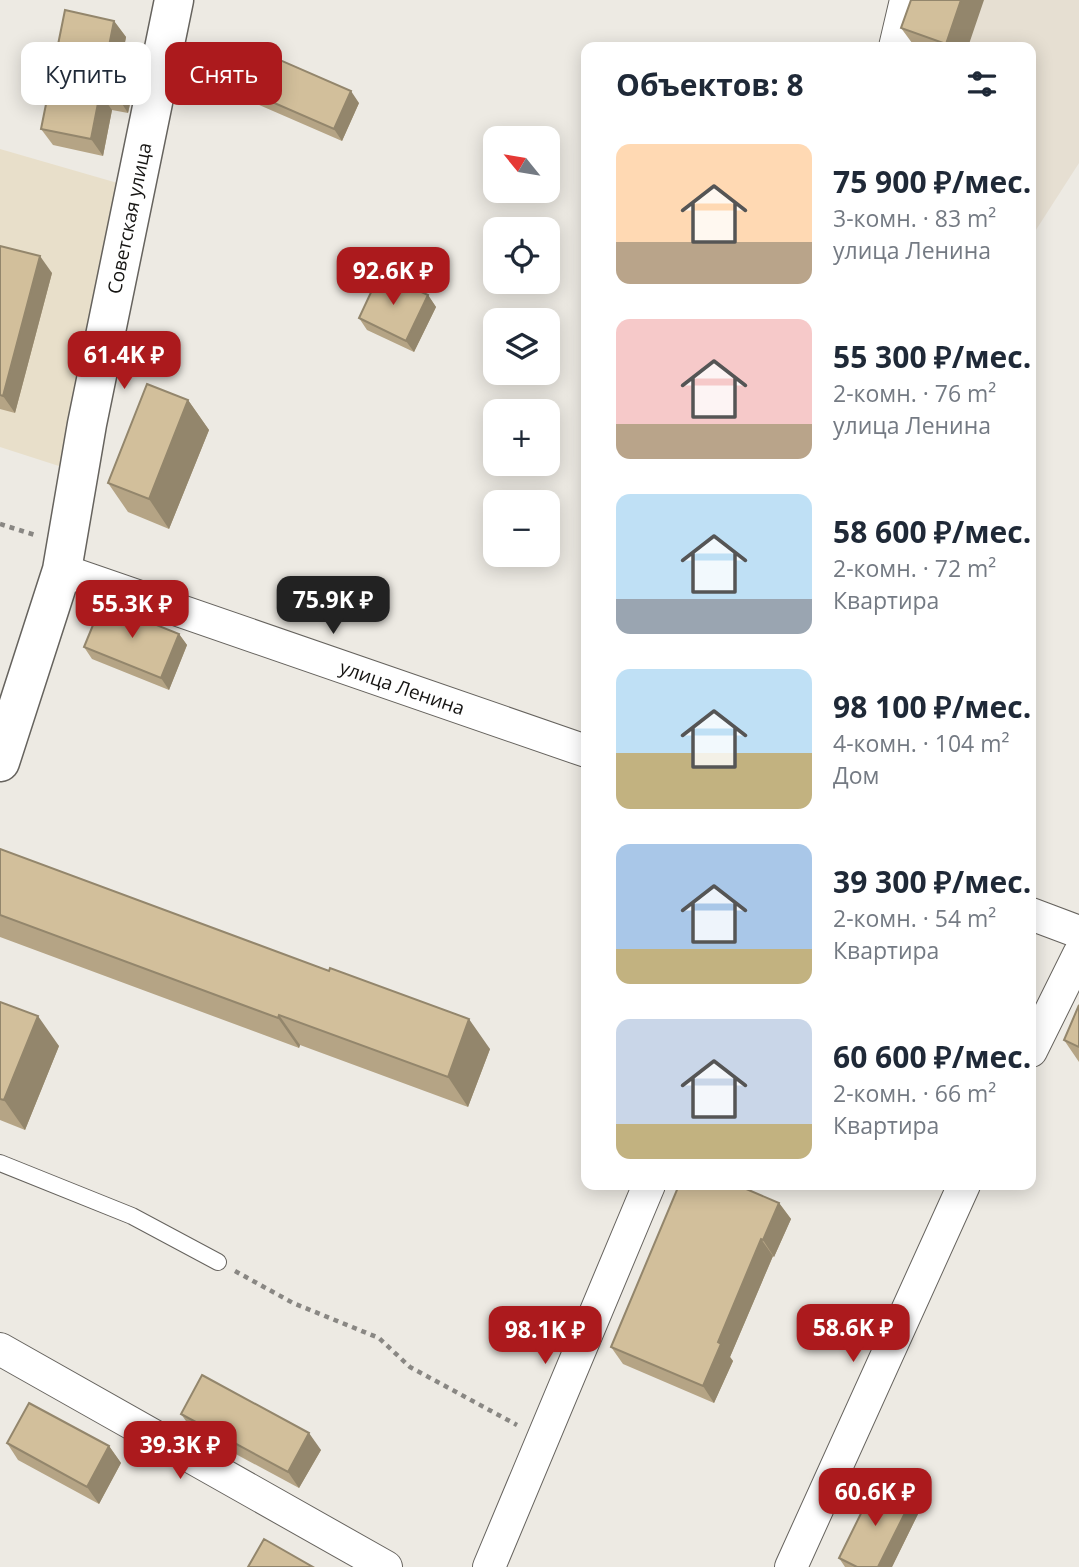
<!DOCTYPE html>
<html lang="ru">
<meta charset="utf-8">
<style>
body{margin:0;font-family:"Open Sans",sans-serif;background:#f2f2f3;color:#1f2937;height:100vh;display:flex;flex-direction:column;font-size:26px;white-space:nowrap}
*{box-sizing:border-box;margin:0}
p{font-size:23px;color:#747a83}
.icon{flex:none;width:38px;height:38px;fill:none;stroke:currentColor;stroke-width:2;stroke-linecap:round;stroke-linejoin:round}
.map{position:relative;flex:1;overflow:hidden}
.drawer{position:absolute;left:581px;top:42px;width:455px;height:1148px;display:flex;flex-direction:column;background:#fff;border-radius:14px;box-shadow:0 4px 18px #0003}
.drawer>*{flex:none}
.guide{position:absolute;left:21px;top:42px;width:455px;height:63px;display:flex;gap:14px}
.needle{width:46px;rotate:300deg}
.fabs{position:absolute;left:483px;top:126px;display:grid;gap:14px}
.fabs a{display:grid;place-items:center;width:77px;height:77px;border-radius:14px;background:#fff;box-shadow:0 4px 18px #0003;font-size:35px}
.price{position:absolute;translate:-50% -60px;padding:0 16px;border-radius:14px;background:#ac1a1d;color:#fff;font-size:23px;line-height:46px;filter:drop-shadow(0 2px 4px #0008)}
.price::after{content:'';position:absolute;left:50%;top:42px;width:21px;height:16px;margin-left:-10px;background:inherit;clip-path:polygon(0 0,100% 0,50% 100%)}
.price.selected{background:#222;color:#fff}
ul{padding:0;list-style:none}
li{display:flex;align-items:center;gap:21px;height:175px;padding:0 35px}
li span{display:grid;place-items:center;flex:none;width:196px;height:140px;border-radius:14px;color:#555}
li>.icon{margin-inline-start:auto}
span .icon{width:84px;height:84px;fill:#fffc;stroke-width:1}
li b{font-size:30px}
h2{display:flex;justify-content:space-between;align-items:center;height:84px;padding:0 35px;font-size:30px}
.pill{padding:0 24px;border-radius:14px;background:#fff;box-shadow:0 4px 18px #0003;font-size:24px;line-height:63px}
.pill.selected{background:#ac1a1d;color:#fff}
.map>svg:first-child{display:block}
.built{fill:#e6dfd2}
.education{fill:#e8dfca}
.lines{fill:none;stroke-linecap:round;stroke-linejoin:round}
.lane-casing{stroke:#66635e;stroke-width:18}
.street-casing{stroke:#66635e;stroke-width:34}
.secondary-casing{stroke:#66635e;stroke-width:41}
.path{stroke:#898783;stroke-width:4.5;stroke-dasharray:5 5;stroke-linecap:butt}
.lane{stroke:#fff;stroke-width:16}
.street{stroke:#fff;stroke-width:32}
.secondary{stroke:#fff;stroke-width:38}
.wall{fill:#b5a485}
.shaded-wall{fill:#93866c}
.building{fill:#d2bf9b;stroke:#93866c;stroke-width:2}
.labels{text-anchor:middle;stroke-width:5;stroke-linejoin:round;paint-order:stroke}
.street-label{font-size:19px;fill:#151412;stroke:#edeae3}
</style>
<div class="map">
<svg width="1079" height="1567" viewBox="0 0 1079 1567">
<rect width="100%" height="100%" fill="#edeae3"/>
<path class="built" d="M924,0H1079V163L1034,233L1031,231V47H913Z"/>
<path class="education" d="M0,149L121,184L62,467L0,447Z"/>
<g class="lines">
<defs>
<path id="lane" d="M0,1163L132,1216L218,1262"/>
<g id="street">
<path d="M895,47L906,0"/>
<path id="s1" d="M62,570L586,751"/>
<path d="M1031,914L1079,932"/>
<path d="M1031,1051L1079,954"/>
<path d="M0,1349L386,1567"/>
<path d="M489,1567L649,1185"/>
<path d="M791,1567L964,1185"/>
</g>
<g id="secondary">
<path id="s2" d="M0,762L62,570L87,424L174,0"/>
</g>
</defs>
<use href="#lane" class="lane-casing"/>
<use href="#street" class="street-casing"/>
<use href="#secondary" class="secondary-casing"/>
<path class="path" d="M0,524L35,535
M235,1271L293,1303L379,1338L410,1367L517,1425"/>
<use href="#lane" class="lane"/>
<use href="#street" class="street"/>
<use href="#secondary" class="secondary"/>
</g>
<path class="wall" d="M114,21L126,37L121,64H123L135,81L128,113L112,110L103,156L53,145L41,129Z
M901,28L968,47H915Z
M233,85L359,103L342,141L241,97Z
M0,246L52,273L15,413L0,409Z
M428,295L436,307L414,352L367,330L359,318Z
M188,400L209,430L169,529L128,512L108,483Z
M179,634L187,645L169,690L92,659L84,647Z
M0,849L490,1049L468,1107L300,1045L299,1048L0,937Z
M0,1002L59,1046L25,1130L0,1120Z
M1079,1005V1062L1064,1040Z
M779,1203L791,1219L774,1257L773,1256L730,1357L733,1361L714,1403L623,1364L611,1347Z
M181,1414L321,1450L299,1488L193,1431Z
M7,1443L109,1446L121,1463L99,1504L18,1460Z
M911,1501L919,1512L892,1567H845L839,1558Z"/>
<path class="shaded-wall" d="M961,0H984L968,47H949L946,44Z
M114,21L126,37L118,78L106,61Z
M123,64L135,81L128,113L117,96Z
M351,91L359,103L342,141L334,129Z
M100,93L112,110L103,156L91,139Z
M40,256L52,273L15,413L3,396Z
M428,295L436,307L414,352L406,341Z
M188,400L209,430L169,529L149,499Z
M179,634L187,645L169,690L161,678Z
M279,1015L300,1045L299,1048L278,1018Z
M38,1016L59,1046L25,1130L4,1100Z
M469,1019L490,1049L468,1107L448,1077Z
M779,1203L791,1219L774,1257L763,1240Z
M761,1239L773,1256L730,1357L733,1361L714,1403L703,1386L718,1342Z
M309,1433L321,1450L299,1488L288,1472Z
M109,1446L121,1463L99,1504L87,1487Z
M911,1501L919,1512L892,1567H878Z"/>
<path class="building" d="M911,0H961L946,44L901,28Z
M65,10L114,21L106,61L123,64L117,96L100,93L91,139L41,129Z
M250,47L351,91L334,129L233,85Z
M0,246L40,256L3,396L0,395Z
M380,273L428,295L406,341L359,318Z
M147,384L188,400L149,499L108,483Z
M102,603L179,634L161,678L84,647Z
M0,849L329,971L330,968L469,1019L448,1077L279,1015L278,1018L0,915Z
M0,1002L38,1016L4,1100L0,1099Z
M1079,1005V1047L1064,1040Z
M679,1185H737L779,1203L763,1240L761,1239L718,1342L721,1344L703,1386L611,1347Z
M202,1375L309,1433L288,1472L181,1414Z
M29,1403L109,1446L87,1487L7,1443Z
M876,1483L911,1501L878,1567H857L839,1558Z
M264,1539L313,1567H248Z"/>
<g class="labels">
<g class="street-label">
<text dy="7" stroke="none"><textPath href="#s2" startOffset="560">Советская улица</textPath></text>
<text dy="7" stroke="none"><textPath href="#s1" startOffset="360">улица Ленина</textPath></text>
</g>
</g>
</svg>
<div class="fabs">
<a><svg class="needle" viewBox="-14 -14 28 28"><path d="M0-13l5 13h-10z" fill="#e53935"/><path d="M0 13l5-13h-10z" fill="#747a83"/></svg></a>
<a><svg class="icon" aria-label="locate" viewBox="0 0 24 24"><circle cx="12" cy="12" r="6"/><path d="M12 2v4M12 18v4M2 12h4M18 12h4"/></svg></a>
<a><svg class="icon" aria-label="layers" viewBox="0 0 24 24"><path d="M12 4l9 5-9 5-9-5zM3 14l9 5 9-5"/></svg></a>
<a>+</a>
<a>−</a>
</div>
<b class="price" style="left:393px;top:307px">92.6K ₽</b>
<b class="price" style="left:124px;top:391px">61.4K ₽</b>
<b class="price selected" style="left:333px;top:636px">75.9K ₽</b>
<b class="price" style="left:132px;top:640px">55.3K ₽</b>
<b class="price" style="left:853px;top:1364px">58.6K ₽</b>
<b class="price" style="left:545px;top:1366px">98.1K ₽</b>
<b class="price" style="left:180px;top:1481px">39.3K ₽</b>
<b class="price" style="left:875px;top:1528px">60.6K ₽</b>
<div class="guide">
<a class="pill">Купить</a>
<a class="pill selected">Снять</a>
</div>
<section class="drawer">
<h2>Объектов: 8<svg class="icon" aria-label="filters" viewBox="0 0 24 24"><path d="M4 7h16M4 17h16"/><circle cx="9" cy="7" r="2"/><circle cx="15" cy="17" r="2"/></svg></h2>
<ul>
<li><span style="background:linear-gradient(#ffd9b3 70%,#b9a48a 0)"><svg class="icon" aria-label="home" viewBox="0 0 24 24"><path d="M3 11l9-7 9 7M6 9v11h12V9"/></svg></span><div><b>75 900 ₽/мес.</b><p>3-комн. · 83 m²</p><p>улица Ленина</p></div></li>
<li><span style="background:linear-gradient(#f6c9c9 75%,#b9a48a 0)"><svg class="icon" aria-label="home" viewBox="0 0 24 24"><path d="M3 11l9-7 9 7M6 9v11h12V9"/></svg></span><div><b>55 300 ₽/мес.</b><p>2-комн. · 76 m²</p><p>улица Ленина</p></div></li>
<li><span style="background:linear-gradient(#bfe0f5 75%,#9aa5b1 0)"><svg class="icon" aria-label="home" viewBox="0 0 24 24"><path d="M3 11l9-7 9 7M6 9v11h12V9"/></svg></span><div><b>58 600 ₽/мес.</b><p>2-комн. · 72 m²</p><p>Квартира</p></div></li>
<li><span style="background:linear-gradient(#bfe0f5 60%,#c2b280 0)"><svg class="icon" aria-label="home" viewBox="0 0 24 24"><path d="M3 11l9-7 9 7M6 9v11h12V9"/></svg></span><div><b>98 100 ₽/мес.</b><p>4-комн. · 104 m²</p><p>Дом</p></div></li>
<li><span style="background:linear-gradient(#a9c7e8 75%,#c2b280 0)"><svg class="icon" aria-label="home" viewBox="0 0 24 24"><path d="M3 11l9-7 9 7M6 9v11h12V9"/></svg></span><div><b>39 300 ₽/мес.</b><p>2-комн. · 54 m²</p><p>Квартира</p></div></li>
<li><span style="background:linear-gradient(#c9d6e8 75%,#c2b280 0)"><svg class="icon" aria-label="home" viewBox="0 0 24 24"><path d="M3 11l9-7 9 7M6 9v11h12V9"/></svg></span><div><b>60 600 ₽/мес.</b><p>2-комн. · 66 m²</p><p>Квартира</p></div></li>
</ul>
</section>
</div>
